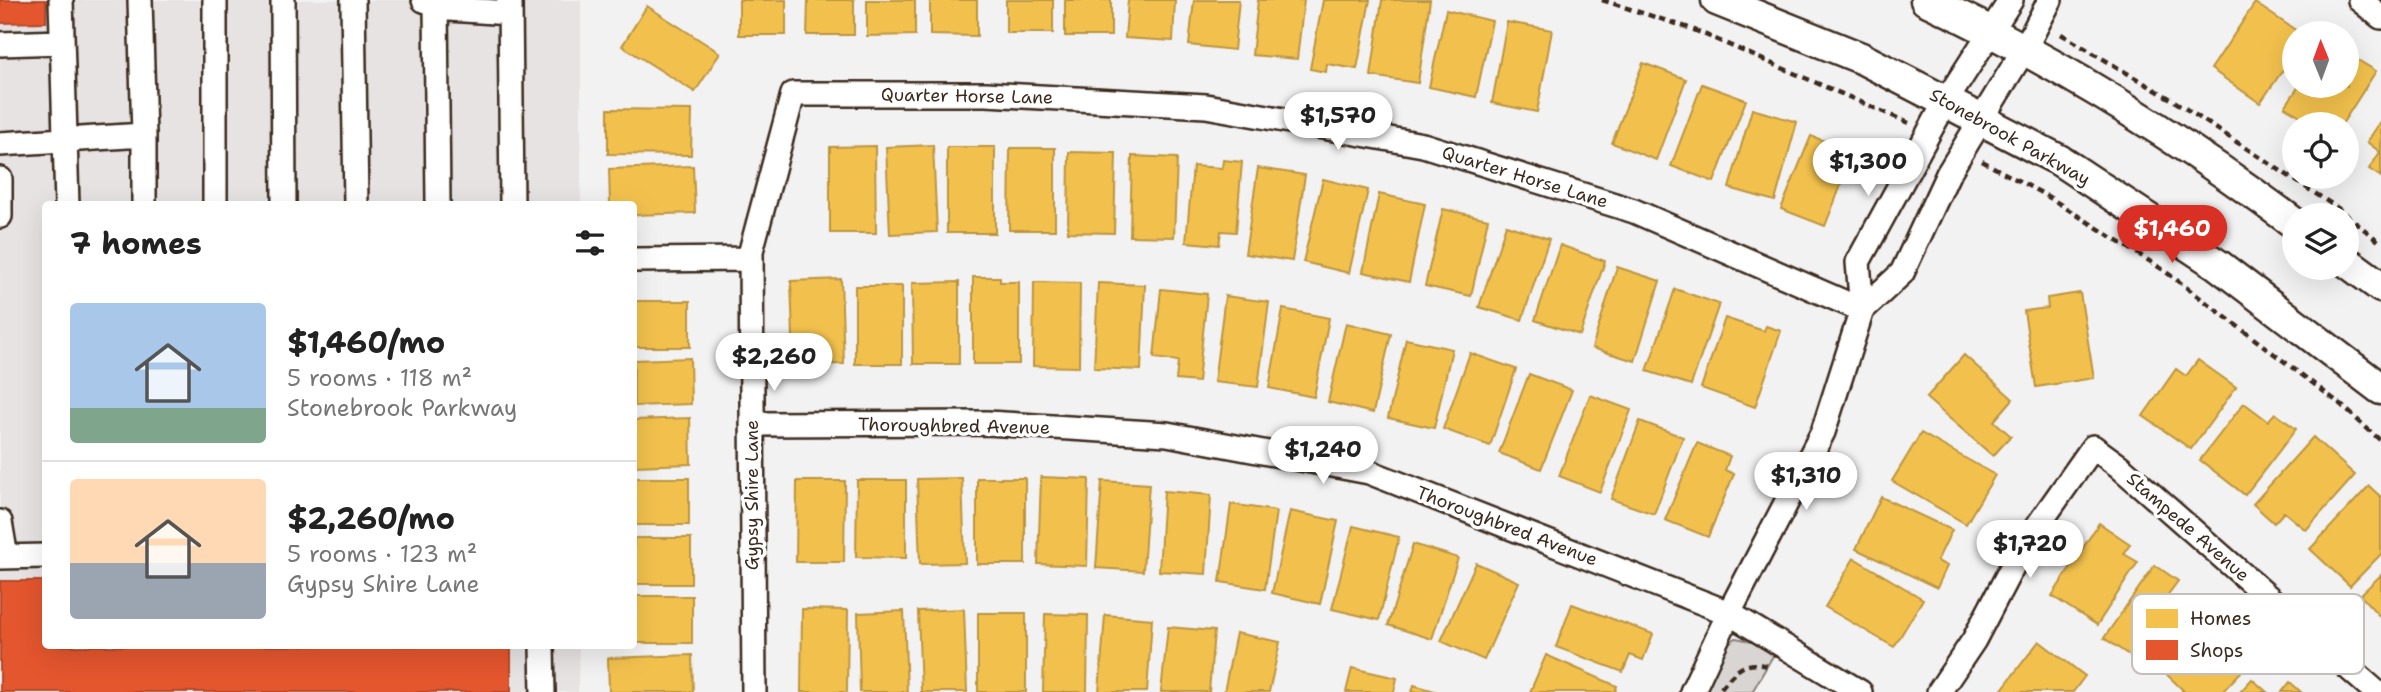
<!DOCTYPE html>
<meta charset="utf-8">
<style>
body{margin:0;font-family:"Shantell Sans",sans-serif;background:#f6f6f6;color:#222;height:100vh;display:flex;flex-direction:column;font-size:26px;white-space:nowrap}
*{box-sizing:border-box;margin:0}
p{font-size:23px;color:#767676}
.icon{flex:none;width:38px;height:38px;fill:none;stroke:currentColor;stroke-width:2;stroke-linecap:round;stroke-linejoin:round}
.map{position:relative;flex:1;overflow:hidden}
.panel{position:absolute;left:42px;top:201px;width:595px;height:448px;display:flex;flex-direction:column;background:#fff;border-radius:7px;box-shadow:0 7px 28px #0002}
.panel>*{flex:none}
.needle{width:46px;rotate:359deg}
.tools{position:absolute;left:2282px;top:21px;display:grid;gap:14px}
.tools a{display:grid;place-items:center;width:77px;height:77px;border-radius:50%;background:#fff;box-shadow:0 7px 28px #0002;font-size:35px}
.price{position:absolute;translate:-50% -60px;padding:0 16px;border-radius:24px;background:#fff;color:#222;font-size:23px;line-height:46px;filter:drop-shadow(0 2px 4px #0008)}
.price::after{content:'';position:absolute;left:50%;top:42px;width:21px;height:16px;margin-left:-10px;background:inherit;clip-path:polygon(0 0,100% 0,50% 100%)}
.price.current{background:#d93025;color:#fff}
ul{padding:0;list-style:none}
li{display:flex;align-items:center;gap:21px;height:175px;padding:0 28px}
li+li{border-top:2px solid #e0e0e0}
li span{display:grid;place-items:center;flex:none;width:196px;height:140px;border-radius:7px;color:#555}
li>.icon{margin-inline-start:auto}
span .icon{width:84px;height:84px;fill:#fffc;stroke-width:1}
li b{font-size:30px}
h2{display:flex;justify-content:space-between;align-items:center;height:84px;padding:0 28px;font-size:30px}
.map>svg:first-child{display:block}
.built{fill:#e6e3e2}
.green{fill:#d8d5d2;stroke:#8a8078;stroke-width:2}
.homes{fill:#f2c14e;stroke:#bb9440;stroke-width:2}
.shops{fill:#e4572e;stroke:#b14a29;stroke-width:2}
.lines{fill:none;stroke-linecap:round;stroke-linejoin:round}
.minor-casing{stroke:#3b2a1e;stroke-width:28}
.major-casing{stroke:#3b2a1e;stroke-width:35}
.path{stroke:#3b2a1e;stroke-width:4.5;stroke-dasharray:7 5;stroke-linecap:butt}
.minor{stroke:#fff;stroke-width:23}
.major{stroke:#fff;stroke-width:30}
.labels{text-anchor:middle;stroke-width:7;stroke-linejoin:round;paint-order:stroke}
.street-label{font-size:18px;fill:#3b2a1e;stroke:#fff}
.key{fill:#fff;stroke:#c4bfbc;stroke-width:2}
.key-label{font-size:19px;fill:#3b2a1e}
</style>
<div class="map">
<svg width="2381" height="692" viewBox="0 0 2381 692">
<rect width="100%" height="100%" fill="#f3f2f2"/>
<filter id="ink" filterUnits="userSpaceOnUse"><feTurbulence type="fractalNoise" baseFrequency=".0143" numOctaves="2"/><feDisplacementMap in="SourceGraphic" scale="14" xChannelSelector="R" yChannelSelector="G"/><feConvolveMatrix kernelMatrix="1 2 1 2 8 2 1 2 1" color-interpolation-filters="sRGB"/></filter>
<g filter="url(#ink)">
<path class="built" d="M0,0H581V205H46V646H579L578,692H0Z"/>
<path class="green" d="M1736,638L1755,642L1774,654L1752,692H1703L1727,644Z"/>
<path class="homes" d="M739,0H786V35H739Z
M808,0H854V35H807Z
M867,0H915V35L867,36Z
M930,0H977V36L930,35Z
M1006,0H1053V33H1006Z
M1065,0H1111V36H1065Z
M1128,0H1175L1173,41L1125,38Z
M1194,0H1239L1234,50L1189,45Z
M1258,0H1304L1297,59L1252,55Z
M1323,0H1370L1357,69L1327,64L1326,72L1310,69Z
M1382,0H1430L1418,83L1371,76Z
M2255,3L2300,33H2294V54L2260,103L2211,69Z
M647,6L720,53L695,92L622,46Z
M1446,10L1492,21L1476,97L1429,87Z
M1507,22L1552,30L1537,112L1492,103Z
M2353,57L2376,71L2342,124H2298L2302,117L2285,107L2299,86H2347V67Z
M1643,63L1686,79L1656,160L1612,143Z
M1702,84L1746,100L1714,182L1671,166Z
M608,109L692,110L691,155L608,154Z
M1752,109L1797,122L1775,201L1729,188Z
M2381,121V177L2369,169L2380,152L2367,142Z
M1811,136L1854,152L1825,226L1781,209Z
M933,145L937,232L890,234L886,147Z
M875,146L876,233H830V147Z
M947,147H995V233H947Z
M1010,148H1055V230H1009Z
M1069,152L1116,153L1114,233L1068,232Z
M1132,156L1177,158L1174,237L1130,236Z
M1223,160L1242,162L1236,232L1221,231L1219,245L1186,242L1193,166L1222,168Z
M693,166L695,213L634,215V205H610L609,169Z
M1258,168L1305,175L1292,261L1245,254Z
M1323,179L1368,190L1349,273L1303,262Z
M1379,194L1425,204L1409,282L1363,272Z
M1443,209L1488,219L1471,296L1425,286Z
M1506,225L1549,239L1522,320L1479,307Z
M1560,245L1605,261L1580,335L1535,320Z
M1617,267L1660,281L1635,361L1592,348Z
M973,277H1000V282H1019V364H973Z
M841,279L844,364L794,365L791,281Z
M959,282V364H913L912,283Z
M1034,282L1080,283L1079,367L1033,366Z
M1098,283L1145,285L1141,370L1094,368Z
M855,286H902V364H855Z
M1161,289L1207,294L1198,382L1176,380L1178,361L1154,358Z
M1675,289L1719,304L1691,385L1647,371Z
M2080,293L2094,378L2036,387L2024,311L2048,308L2047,298Z
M1225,296L1269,302L1258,387L1214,382Z
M634,301H690V347H634Z
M1283,309L1329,318L1314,397L1269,388Z
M1725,318L1764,331L1766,326L1781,331L1755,407L1701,388Z
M1346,323L1391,334L1373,413L1328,402Z
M1406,339L1452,349L1434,428L1388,418Z
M1470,353L1516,369L1490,446L1443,429Z
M1964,355L2013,399L1994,421L2011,436L1993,456L1926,398Z
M690,358L691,404L634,406V360Z
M2198,360L2236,387L2191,449L2143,416L2176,369L2186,376Z
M1529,374L1572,390L1541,469L1499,453Z
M1590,395L1631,410L1600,492L1559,476Z
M2244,403L2268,421L2275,413L2296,429L2245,495L2200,460Z
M690,418L691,464L634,466V420Z
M1640,421L1683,437L1654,514L1611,499Z
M1921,433L1995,475L1966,524L1892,481Z
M2313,437L2355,475L2306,530L2284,512L2274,523L2253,504Z
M1697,443L1730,456L1725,470L1734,474L1708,537L1665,520Z
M1041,477L1089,479L1087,566L1038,564Z
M634,478H689V525H634Z
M962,478L965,563L920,564L917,479Z
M977,478H1025V564H977Z
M857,480H906V558L856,557Z
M797,481H845L844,562H796Z
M1102,481L1149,484L1143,571L1096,568Z
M2369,486L2381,497V554L2350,586L2310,549Z
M1164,491L1211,495L1206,574L1159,571Z
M1881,497L1952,530L1937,561L1947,566L1937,588L1856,549Z
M1231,504L1276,511L1265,589L1220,582Z
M1290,511L1338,521L1320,604L1272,593Z
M2099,523L2130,544L2124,554L2138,562L2097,625L2052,596Z
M1353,526L1399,537L1379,620L1332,609Z
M634,538H691V584H634Z
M1413,544L1458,558L1432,639L1388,625Z
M1854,558L1923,599L1894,647L1825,607Z
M1476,563L1519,582L1484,660L1441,641Z
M2155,565L2178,581L2164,600L2189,617L2152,671L2104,638Z
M2381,575V618L2360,595Z
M634,596H692V643H634Z
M1572,604L1653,634L1643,660L1630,655L1623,672L1556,647Z
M802,609L848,610L847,692H801Z
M964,609L967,692H921L918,611Z
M904,611L907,692H860L858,613Z
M978,613H1026V692H978Z
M1045,614L1088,615L1087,692H1043Z
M1105,615L1152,619L1147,692H1099Z
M2213,617L2256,656L2222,692H2181L2183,690L2163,671Z
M1168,627L1214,631L1209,692H1161Z
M1236,633L1280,642L1269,692H1224Z
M2039,641L2085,676L2073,692H2000Z
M692,655L693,692H609L608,658Z
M1546,655L1617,686L1615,692H1530Z
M1352,668L1397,678L1394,692H1346Z
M2252,679L2267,692H2240Z
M2290,682L2301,692H2282Z
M1414,685L1438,692H1412Z"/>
<path class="shops" d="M0,0H46V22L0,23Z
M0,581H46V646H511V692H0Z"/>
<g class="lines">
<defs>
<path id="minor" d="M61,0L67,205
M215,0V205
M283,0L284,205
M353,0L356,205
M424,0L449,9L510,13
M510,0L512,205
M2360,0L2381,17
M436,4L438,205
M0,44L62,42
M144,135V205
M0,144L144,135L140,0
M0,216V179
M634,260L751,259
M1862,310L1902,273L1948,174L2025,48L2050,0
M752,424L987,423L1167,434L1369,472L1729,613L1860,692
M0,522L6,557
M0,557L46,556
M542,646L543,692
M754,692L751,251L793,94H986L1206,106L1423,145L1634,211L1862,310
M1692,692L1729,613L1823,432L1862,310L1858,262L1946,101L2011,0
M1939,692L1974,640L2022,548L2093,447L2119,466L2376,692"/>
<path id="major" d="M1717,0L1861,58L2059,160L2218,265L2381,389
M1926,0C2057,61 2178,137 2294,223
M2347,262L2381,287"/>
</defs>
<use href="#minor" class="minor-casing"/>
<use href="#major" class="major-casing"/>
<path class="path" d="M1602,0L1692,29L1909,123
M2061,34L2171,99L2339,209L2381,243
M1982,161L2047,196L2162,269L2339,403L2381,441
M1721,688C1737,669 1745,659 1771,667"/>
<use href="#minor" class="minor"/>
<use href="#major" class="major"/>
</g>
</g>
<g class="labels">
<g class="street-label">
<text transform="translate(967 96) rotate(1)" y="6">Quarter Horse Lane</text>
<text transform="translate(2010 137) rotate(29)" y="6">Stonebrook Parkway</text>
<text transform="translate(1525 177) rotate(17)" y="6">Quarter Horse Lane</text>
<text transform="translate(954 426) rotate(1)" y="6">Thoroughbred Avenue</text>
<text transform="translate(752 495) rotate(-90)" y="6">Gypsy Shire Lane</text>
<text transform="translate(1507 526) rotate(21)" y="6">Thoroughbred Avenue</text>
<text transform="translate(2188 527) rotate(41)" y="6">Stampede Avenue</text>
</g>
</g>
<rect x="2132" y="594" width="232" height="80" rx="10" class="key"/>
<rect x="2146" y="609" width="32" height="19" fill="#f2c14e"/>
<rect x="2146" y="640" width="32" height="20" fill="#e4572e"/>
<g class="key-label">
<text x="2190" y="625">Homes</text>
<text x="2190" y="657">Shops</text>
</g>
</svg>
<div class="tools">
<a><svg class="needle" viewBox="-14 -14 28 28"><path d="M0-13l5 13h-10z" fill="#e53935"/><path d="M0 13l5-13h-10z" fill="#767676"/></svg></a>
<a><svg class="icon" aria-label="locate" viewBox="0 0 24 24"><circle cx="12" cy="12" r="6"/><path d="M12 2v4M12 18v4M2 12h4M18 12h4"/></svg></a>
<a><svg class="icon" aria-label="layers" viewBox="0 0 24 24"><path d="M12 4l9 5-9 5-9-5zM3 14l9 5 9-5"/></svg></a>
</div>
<b class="price" style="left:1338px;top:152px">$1,570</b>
<b class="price" style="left:1868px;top:198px">$1,300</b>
<b class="price current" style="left:2172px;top:265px">$1,460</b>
<b class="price" style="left:774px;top:393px">$2,260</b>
<b class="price" style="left:1323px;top:486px">$1,240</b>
<b class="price" style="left:1806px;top:512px">$1,310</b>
<b class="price" style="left:2030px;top:580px">$1,720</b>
<section class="panel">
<h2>7 homes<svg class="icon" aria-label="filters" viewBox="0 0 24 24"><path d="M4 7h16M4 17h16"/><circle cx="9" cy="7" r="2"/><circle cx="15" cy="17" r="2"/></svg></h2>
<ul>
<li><span style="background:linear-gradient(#a9c7e8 75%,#7fa58c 0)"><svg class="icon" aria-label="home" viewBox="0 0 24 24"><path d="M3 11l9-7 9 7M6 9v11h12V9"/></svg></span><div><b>$1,460/mo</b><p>5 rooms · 118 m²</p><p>Stonebrook Parkway</p></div></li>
<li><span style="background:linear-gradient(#ffd9b3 60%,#9aa5b1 0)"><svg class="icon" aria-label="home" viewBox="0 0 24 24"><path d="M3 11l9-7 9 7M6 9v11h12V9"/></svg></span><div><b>$2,260/mo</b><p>5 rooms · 123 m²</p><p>Gypsy Shire Lane</p></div></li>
</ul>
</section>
</div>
